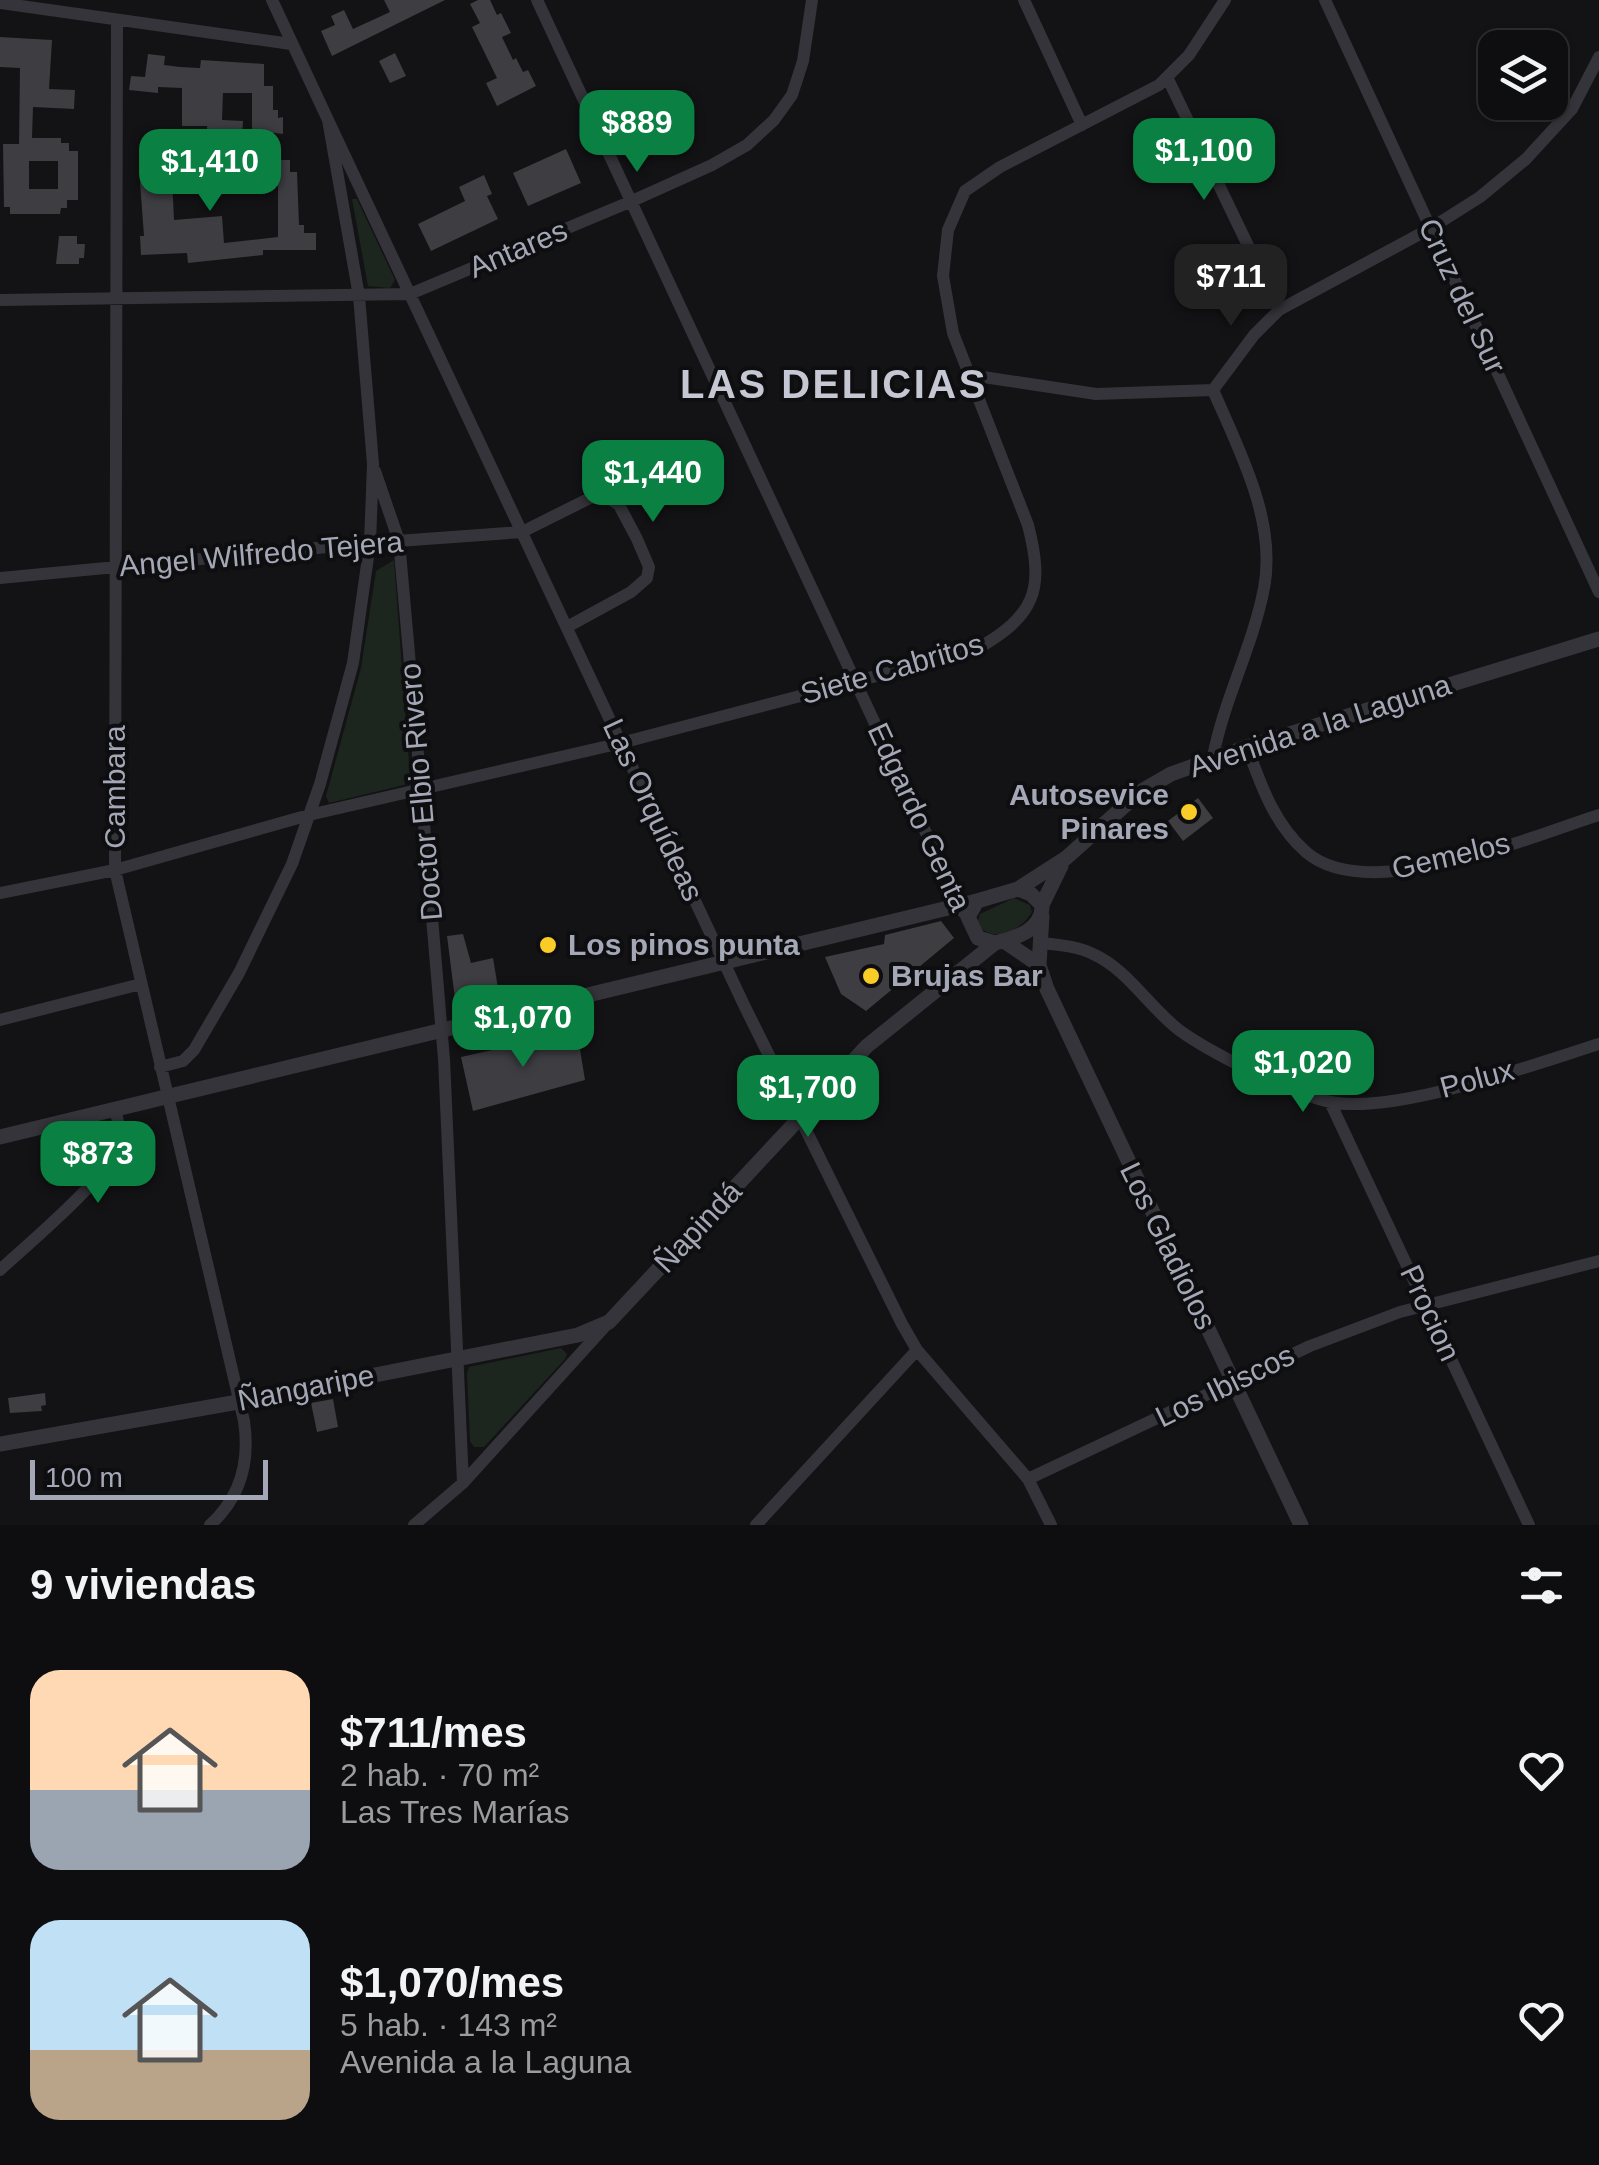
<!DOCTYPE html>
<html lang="es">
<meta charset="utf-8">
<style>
body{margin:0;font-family:Helvetica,sans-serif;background:#1c1c1e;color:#f1f3f6;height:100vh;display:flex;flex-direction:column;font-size:38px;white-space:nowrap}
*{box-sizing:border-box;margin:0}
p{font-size:32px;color:#9b9c9f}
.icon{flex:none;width:55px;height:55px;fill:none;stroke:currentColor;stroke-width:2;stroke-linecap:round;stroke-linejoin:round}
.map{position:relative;height:1525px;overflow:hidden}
.details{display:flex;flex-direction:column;background:#0e0e10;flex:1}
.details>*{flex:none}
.tools{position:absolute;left:1478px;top:30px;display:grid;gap:20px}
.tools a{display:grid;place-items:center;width:90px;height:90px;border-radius:20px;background:#0e0e10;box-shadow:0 2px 8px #0004,0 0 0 2px #2e2e30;font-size:50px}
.scale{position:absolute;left:30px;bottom:25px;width:238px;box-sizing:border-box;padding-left:10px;border:5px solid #a4a7b6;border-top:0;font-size:28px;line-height:35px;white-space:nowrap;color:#a4a7b6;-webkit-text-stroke:8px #0e0e10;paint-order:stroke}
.price{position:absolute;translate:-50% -85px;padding:0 22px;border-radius:20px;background:#0b8043;color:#fff;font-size:32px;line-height:65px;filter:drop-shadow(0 2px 5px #0008)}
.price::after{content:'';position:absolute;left:50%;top:60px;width:30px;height:22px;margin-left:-15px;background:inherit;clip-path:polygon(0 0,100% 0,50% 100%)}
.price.on{background:#222;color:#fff}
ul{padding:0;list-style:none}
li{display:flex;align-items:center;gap:30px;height:250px;padding:0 30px}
li span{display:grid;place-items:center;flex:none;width:280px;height:200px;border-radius:30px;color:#555}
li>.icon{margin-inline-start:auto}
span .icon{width:120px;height:120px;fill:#fffc;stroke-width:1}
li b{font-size:42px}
h2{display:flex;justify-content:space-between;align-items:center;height:120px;padding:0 30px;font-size:42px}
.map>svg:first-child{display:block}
.green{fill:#1d251f}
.building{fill:#3d3d42;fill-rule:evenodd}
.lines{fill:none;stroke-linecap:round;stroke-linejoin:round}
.minor{stroke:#34343a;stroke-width:12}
.tertiary{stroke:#34343a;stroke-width:15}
.poi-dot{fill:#f9cc27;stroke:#0e0e10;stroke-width:4}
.labels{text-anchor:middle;stroke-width:8;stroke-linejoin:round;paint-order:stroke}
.street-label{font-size:30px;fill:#a4a7b6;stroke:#0e0e10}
.poi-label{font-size:30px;font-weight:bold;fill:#a4a7b6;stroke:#0e0e10;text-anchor:start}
.district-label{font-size:40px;font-weight:bold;letter-spacing:2.5px;fill:#c5c7d2;stroke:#0e0e10}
</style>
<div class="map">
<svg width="1599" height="1525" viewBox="0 0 1599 1525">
<rect width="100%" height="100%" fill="#131315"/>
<path class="green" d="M352,199H357L395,280L390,288L368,286Z
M394,560L410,777L404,785L329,803L326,796L361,668L376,571Z
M1014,898L1030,905L1032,912C1020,932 993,944 977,924L980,914Z
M561,1348L567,1354L565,1359L484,1447H474L470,1441L467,1374L469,1367Z"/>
<path class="building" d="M384,0H445L332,56L321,31L335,25L331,16L344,10L353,29L390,12Z
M478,0H490L497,15L501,13L511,33L502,37L513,60L516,58L523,72L528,70L536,86L497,106L486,83L497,78L472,27L480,23L470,4Z
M0,37L52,40L49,89L75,90L74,109L33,107L32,138H61V143H69V151H78V200H67V208H61L60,214H10V207H4L3,144H19L20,68L0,67ZM29,161H58V189H29Z
M395,53L406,76L390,83L379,61Z
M148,54L165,56L164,65L180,67L200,68L201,60L264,64V86H273V110H278V118L283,117V134L252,130V93H223L222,120L243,121L241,153L224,152V158L208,159L207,126H182V88L158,87V93L129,90L131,76L145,77Z
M182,135V154H171L174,220L222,216L224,243L278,237V186H271L272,160H290V172H297L299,225H304V233H316V250H263V255L188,263L187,253L141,255L140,236H144L140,182H143V148L156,145V136Z
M566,149L581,183L528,206L513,173Z
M484,175L492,194L487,196L498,219L431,251L418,224L465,201L459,187Z
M59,236H77V244H85L84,258H79V264H56Z
M1198,798L1213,818L1183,841L1168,821Z
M941,921L954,938L866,1011L841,994L825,957L884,944L885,935Z
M463,934L471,963L493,958L498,988L455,999L447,936Z
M577,1031L585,1080L473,1111L461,1057Z
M45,1393L46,1405L41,1406L42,1411L10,1413L8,1398Z
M333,1399L338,1427L317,1432L311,1403Z"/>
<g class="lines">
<path class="minor" d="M537,0L963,912
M1024,0L1082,125
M1325,0L1599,592
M0,3L291,44
M117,22L115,870L244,1421C250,1461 241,1497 210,1525
M1167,77L1279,310
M328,120L744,1005L902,1324L917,1350L1028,1479L1051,1525
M0,300L410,294L632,201L712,165L747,145L774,120L792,95L803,61L812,0
M970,375L1096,394L1213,390
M375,471L399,541L421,788L444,1059L463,1483
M0,578L370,543L522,532L590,498L606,496L619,505L637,539L649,567L647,578L631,592L567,627
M1247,747C1261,785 1274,824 1306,852C1368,906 1529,837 1599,815
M1213,757C1224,699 1253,646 1264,588C1277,521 1239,450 1213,390L1254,335L1279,310L1431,228L1480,197L1526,159L1572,109L1599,57
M0,893L115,870L309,815L621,743L975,650C1035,616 1045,591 1028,525L953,333L943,276L948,230L965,191L1000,167L1159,85L1189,55L1225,0
M1041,943C1058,945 1077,946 1093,954C1127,969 1149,1007 1179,1030C1209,1052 1294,1095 1331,1102C1394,1115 1535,1064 1599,1044
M0,1020L141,984
M160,1067L183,1061L194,1050L239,973L292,864L320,784L353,663L370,543L373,464L359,296L328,120L272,0
M1330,1102L1529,1525
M0,1270C27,1245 107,1178 118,1147C122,1135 118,1121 115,1109
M1028,1479L1310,1346L1400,1312L1599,1261
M414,1525L463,1483L609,1322
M756,1525L917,1350"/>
<path class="tertiary" d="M1018,889L1066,858L1140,792L1171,774L1247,747L1599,639
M1018,889L1031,894L1042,905C1043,930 1016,938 995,943L978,938L968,917L977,901Z
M1042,905L1061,866
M1042,916L1039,965L1047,989L1301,1525
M1004,941L1039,965
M0,1137L977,901
M0,1444L238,1402L578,1335L609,1322L867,1046L995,943"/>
</g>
<g class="poi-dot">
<circle cx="1189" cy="812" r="10"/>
<circle cx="548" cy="945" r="10"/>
<circle cx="871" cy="976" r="10"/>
</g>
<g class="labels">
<g class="street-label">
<text transform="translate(518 249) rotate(-23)" y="10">Antares</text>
<text transform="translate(1462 296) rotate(65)" y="10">Cruz del Sur</text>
<text transform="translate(261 554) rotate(-5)" y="10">Angel Wilfredo Tejera</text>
<text transform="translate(892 669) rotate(-16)" y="10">Siete Cabritos</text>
<text transform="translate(1320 726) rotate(-18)" y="10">Avenida a la Laguna</text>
<text transform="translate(115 787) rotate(-90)" y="10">Cambara</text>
<text transform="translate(421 792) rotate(-95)" y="10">Doctor Elbio Rivero</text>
<text transform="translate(653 810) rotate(65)" y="10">Las Orquídeas</text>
<text transform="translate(919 817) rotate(65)" y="10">Edgardo Genta</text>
<text transform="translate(1451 856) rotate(-13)" y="10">Gemelos</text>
<text transform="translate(1477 1079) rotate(-15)" y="10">Polux</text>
<text transform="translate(698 1227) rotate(-47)" y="10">Ñapindá</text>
<text transform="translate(1168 1246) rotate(64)" y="10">Los Gladiolos</text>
<text transform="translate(1430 1313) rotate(65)" y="10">Procion</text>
<text transform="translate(1225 1386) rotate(-26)" y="10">Los Ibiscos</text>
<text transform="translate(306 1388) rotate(-11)" y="10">Ñangaripe</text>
</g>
<g class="poi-label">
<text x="1169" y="805" text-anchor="end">Autosevice<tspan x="1169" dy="34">Pinares</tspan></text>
<text x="568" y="955">Los pinos punta</text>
<text x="891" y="986">Brujas Bar</text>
</g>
<g class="district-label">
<text x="834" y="398">LAS DELICIAS</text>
</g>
</g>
</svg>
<div class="tools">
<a><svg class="icon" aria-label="layers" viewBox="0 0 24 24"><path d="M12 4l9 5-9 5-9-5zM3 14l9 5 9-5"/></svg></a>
</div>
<div class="scale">100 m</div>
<b class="price" style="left:637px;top:175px">$889</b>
<b class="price" style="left:1204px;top:203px">$1,100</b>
<b class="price" style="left:210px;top:214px">$1,410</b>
<b class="price on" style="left:1231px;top:329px">$711</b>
<b class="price" style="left:653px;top:525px">$1,440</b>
<b class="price" style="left:523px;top:1070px">$1,070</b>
<b class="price" style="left:1303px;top:1115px">$1,020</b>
<b class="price" style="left:808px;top:1140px">$1,700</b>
<b class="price" style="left:98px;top:1206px">$873</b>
</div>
<section class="details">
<h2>9 viviendas<svg class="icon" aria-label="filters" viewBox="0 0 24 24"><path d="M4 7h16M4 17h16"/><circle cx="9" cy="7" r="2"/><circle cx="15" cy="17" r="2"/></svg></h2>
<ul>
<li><span style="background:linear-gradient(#ffd9b3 60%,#9aa5b1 0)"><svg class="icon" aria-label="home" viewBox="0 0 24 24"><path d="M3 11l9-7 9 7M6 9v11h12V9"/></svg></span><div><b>$711/mes</b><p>2 hab. · 70 m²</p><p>Las Tres Marías</p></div><svg class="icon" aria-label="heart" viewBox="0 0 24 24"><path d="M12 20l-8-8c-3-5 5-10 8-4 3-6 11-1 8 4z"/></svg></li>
<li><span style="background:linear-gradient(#bfe0f5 65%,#b9a48a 0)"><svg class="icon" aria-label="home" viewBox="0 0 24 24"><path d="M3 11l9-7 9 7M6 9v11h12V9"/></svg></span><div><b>$1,070/mes</b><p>5 hab. · 143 m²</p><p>Avenida a la Laguna</p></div><svg class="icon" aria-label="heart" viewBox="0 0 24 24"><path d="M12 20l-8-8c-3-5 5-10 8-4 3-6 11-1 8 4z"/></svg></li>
</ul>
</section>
